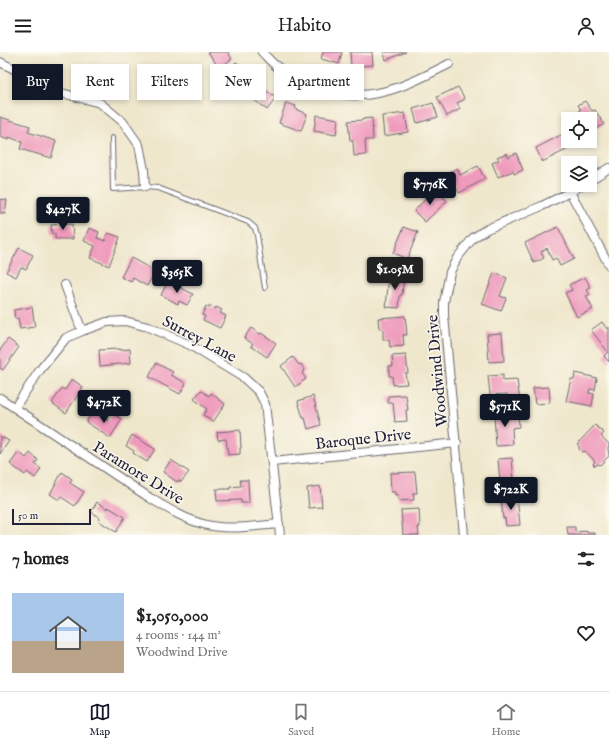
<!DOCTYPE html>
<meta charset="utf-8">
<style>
body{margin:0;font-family:"IM FELL English",serif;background:#f6f6f6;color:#222;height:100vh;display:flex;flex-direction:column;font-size:15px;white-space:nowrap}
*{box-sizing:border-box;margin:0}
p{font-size:13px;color:#767676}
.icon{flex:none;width:22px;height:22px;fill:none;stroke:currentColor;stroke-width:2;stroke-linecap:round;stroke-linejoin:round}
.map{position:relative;height:483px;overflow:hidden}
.details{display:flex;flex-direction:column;background:#fff;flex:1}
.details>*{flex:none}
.guide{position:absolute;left:12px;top:12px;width:400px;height:36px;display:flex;gap:8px}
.fabs{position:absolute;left:561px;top:60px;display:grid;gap:8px}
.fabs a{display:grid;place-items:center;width:36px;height:36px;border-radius:0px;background:#fff;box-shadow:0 2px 6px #0003;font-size:20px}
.scale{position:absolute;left:12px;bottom:10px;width:79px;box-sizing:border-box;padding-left:4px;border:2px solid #22223b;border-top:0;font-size:11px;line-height:14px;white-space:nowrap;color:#22223b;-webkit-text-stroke:3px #fbf7ec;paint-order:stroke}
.price{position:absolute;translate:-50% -34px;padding:0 9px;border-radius:4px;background:#111827;color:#fff;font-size:13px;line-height:26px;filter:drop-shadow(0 1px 2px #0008)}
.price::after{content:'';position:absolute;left:50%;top:24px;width:12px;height:9px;margin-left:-6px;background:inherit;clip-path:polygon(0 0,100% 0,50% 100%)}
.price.active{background:#222;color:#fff}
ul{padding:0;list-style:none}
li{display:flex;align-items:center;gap:12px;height:100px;padding:0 12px}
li+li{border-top:1px solid #e0e0e0}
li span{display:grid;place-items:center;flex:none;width:112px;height:80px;border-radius:0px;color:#555}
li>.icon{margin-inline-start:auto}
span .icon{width:48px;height:48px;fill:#fffc;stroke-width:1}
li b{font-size:17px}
h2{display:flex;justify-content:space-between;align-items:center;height:48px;padding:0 12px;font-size:17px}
.tag{padding:0 14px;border-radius:0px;background:#fff;box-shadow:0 2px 6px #0003;font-size:14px;line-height:36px}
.tag.active{background:#111827;color:#fff}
header{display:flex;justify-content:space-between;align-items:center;height:52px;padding:0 12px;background:#fff;font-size:18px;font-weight:600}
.menu{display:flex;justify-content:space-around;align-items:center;height:56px;border-top:1px solid #e0e0e0;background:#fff;font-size:11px;color:#767676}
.menu a{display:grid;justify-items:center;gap:2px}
.menu .active{color:#111827}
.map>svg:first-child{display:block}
.building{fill:#ef9abc}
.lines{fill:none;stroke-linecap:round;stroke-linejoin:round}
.service-casing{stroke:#6a676e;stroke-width:6}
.minor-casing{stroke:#6a676e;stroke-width:10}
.service{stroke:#fff;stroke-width:4}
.minor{stroke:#fff;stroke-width:8}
.labels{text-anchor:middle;stroke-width:3;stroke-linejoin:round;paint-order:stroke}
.street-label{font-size:16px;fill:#22223b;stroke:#fbf7ec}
</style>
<header><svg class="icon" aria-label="menu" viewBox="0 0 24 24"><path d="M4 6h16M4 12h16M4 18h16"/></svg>Habito<svg class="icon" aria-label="person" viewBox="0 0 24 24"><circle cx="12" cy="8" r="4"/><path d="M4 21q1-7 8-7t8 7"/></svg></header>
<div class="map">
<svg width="609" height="483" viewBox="0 0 609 483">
<rect width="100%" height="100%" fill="#fbf7ec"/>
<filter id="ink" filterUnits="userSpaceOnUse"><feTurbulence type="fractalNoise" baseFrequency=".025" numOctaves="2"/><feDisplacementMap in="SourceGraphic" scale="8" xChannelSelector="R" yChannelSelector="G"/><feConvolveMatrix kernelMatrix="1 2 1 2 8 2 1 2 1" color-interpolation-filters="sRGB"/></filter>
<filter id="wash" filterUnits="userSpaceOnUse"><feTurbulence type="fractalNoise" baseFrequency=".012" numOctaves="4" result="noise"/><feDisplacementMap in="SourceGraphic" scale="16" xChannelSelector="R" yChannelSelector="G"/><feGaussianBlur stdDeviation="0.9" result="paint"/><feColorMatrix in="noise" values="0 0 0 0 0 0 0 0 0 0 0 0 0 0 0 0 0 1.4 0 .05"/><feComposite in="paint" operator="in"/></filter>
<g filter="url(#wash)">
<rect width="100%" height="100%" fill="#efe7cc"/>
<g id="blocks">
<path class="building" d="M208,0H228L232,7L219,16Z
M323,0H342L339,12L321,7Z
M350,0H372L373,13L351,15Z
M383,0H406L386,8Z
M236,10L250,22L238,36L224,23Z
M261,35L276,46L267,58L253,47Z
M458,35L465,47L457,51L460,57L447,64L437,45Z
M585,49L592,59L595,58L604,72L594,78L592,74L590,75V67H568L581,58L578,53Z
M286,51L296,54L295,57L307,62L301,79L279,71Z
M433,51L438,65L417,71L413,57Z
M405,61L408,80L384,84L382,64Z
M316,63L338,67L336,83L314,79Z
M0,65L30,74L28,80L56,89L51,106L20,97L22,90L9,85V88L0,85Z
M372,66L373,88H365L366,103L354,104L353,89H350L348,69L363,68V67Z
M561,83L568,97L542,110L536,96Z
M507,101L508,105L516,101L523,118L514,122L513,119L498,125L492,111L499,108L497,105Z
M478,114L485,127L459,141L448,121L457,116L460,123Z
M435,137L447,149L425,170L414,159Z
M0,147L7,148L5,162L0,161Z
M72,172L73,187H55V182H52L51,173Z
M404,175L418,180L407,207L393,201Z
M558,175L574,207L560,214L556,206L552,208L547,196L541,200L544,206L534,211L525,191Z
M89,176L99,180L97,186L105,189L108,181L120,185L109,214L90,206L95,194L84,189Z
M19,196L33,203L26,217L21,215L16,225L6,220Z
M131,206L155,219L147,234L133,226L131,230L121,225Z
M494,221L507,226L500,244L506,246L501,259L482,252Z
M389,223L404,224L402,243H400L399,256L386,255Z
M585,225L591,236L587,238L590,243L586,244L593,257L577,265L565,241L572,238L569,233Z
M168,229L193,242L187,253L179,249L178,252L161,243Z
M206,254L209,256L210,254L215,257L216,255L222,258L220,261L226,264L220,276L203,268L205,264L202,263Z
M32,255L35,275L20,277L18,266L15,267L14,258Z
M405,264L407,283H403L404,294L390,295L389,288H383V277H379L378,266Z
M602,270L607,277L609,275V310L604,304L608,300L591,278Z
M251,276L260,282L261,281L276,291L267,305L251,294L253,292L244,286Z
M502,281L504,309L489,310L487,282Z
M8,287L19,295L3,318L0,316V298Z
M119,297V298L130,297L131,311L100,314L99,298Z
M406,303L408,321H405L407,332L393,333L392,324H389V314H393L392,304Z
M293,305L299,313L301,312L305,318L302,321L306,327L295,335L281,314Z
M156,311L173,320L171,323L186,331L180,342L149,325Z
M575,321L597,326L595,338L590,337L589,341L594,342L592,354L566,349L571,327H574Z
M503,323V329L517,328L520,349L507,350V342L490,343L488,324Z
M72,327L83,335L66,361L52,351L62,336L65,338Z
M549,335L550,351L535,352L533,336Z
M201,338L209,344L211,341L225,352L213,370L203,363L207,357L194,347Z
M406,343L408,358H406L407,369L395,370L393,351H388V344Z
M313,344L321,373L308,377L305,366H303L298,349Z
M93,359L108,369L113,361L122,367L110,386L86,370Z
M518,361L519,375L512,376L513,393L496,394L494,363Z
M595,373L604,381L601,384L609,392L608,397L609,404L600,413L598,412L595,414L593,412L595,409L585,399L582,400L579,397V394L577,392Z
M240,378L241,396H240V402L228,403L226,387L218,388L217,380Z
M132,383L155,397L147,410L133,401L134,399L126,394Z
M0,384L9,389L0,402Z
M19,400L26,406L30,401L38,408L35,412L41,417L35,426L27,420L25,423L10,412Z
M512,406L514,429L500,430L498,407Z
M171,408L189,420L181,430L178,428L177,430L163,420Z
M62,420L72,427L70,431L84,440L75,454L61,445L59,448L50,442Z
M415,420L417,441H413L414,448L398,449V443L395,444V440H391L390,421Z
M240,428H248L249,451H241V448L217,449L216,437H230V435L241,434Z
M320,434L322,455L309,456L307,436Z
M517,445L520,473L506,474L505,466H503L501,446Z
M97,450L108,457V455L125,465L116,480L99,469L100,466L91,460Z
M419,457L420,475H418L419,483H403L401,458Z
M567,475H575V480L587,479V481H595V483H568Z"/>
</g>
</g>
<g filter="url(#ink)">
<use href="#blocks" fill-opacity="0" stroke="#6a676e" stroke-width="1"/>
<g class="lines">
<defs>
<path id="service" d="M112,86L113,137L145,135L158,136L248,170L255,176L257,183L265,236"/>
<path id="minor" d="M262,0C266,4 270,9 275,13C301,37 344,48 378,41C403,36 427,23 449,12
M0,10L30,25L50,38L100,51L123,70L139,93L144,118L145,135
M590,128L609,116
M570,140L609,213
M65,233L82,279
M0,346L150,446C167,456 184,467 203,472C227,479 254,474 279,472
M15,355L40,318L66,286L82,279L107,270L125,269L148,275L190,293L211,306L244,326L259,340L265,352L280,483
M272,410L457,391
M464,483L444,263V250L450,220L457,206L473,186L487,177L542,154L570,140L582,133"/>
</defs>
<use href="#service" class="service-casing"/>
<use href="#minor" class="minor-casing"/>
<use href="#service" class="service"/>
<use href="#minor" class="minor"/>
</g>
</g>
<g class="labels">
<g class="street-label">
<text transform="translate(200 286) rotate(28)" y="6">Surrey Lane</text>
<text transform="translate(436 319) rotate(-95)" y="6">Woodwind Drive</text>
<text transform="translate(363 386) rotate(-6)" y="6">Baroque Drive</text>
<text transform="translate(139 420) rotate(32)" y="6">Paramore Drive</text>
</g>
</g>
</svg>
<div class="fabs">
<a><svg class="icon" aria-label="locate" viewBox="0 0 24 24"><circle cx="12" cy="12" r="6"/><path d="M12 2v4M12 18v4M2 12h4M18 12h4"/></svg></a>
<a><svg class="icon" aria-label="layers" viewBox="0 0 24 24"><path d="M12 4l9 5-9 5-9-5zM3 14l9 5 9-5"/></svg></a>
</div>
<div class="scale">50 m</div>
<b class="price" style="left:430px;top:154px">$776K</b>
<b class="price" style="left:63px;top:179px">$427K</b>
<b class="price active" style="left:395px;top:239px">$1.05M</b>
<b class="price" style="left:177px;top:242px">$365K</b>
<b class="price" style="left:104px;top:372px">$472K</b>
<b class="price" style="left:505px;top:376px">$571K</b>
<b class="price" style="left:511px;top:459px">$722K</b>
<div class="guide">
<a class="tag active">Buy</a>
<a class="tag">Rent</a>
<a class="tag">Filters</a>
<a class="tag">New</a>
<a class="tag">Apartment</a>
</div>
</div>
<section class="details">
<h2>7 homes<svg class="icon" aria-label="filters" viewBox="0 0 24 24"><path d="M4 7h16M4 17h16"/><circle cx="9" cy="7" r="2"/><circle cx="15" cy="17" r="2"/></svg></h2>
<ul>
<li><span style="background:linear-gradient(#a9c7e8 60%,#b9a48a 0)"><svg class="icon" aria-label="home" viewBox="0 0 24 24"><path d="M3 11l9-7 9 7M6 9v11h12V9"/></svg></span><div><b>$1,050,000</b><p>4 rooms · 144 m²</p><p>Woodwind Drive</p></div><svg class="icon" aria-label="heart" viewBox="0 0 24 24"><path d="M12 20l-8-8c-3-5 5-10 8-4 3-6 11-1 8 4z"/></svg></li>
</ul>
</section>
<nav class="menu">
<a class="active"><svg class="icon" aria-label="map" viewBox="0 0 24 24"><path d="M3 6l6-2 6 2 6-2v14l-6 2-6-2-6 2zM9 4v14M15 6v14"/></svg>Map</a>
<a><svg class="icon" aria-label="saved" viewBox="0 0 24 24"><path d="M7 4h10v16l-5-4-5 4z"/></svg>Saved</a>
<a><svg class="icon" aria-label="home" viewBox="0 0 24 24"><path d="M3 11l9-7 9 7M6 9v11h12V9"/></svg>Home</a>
</nav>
